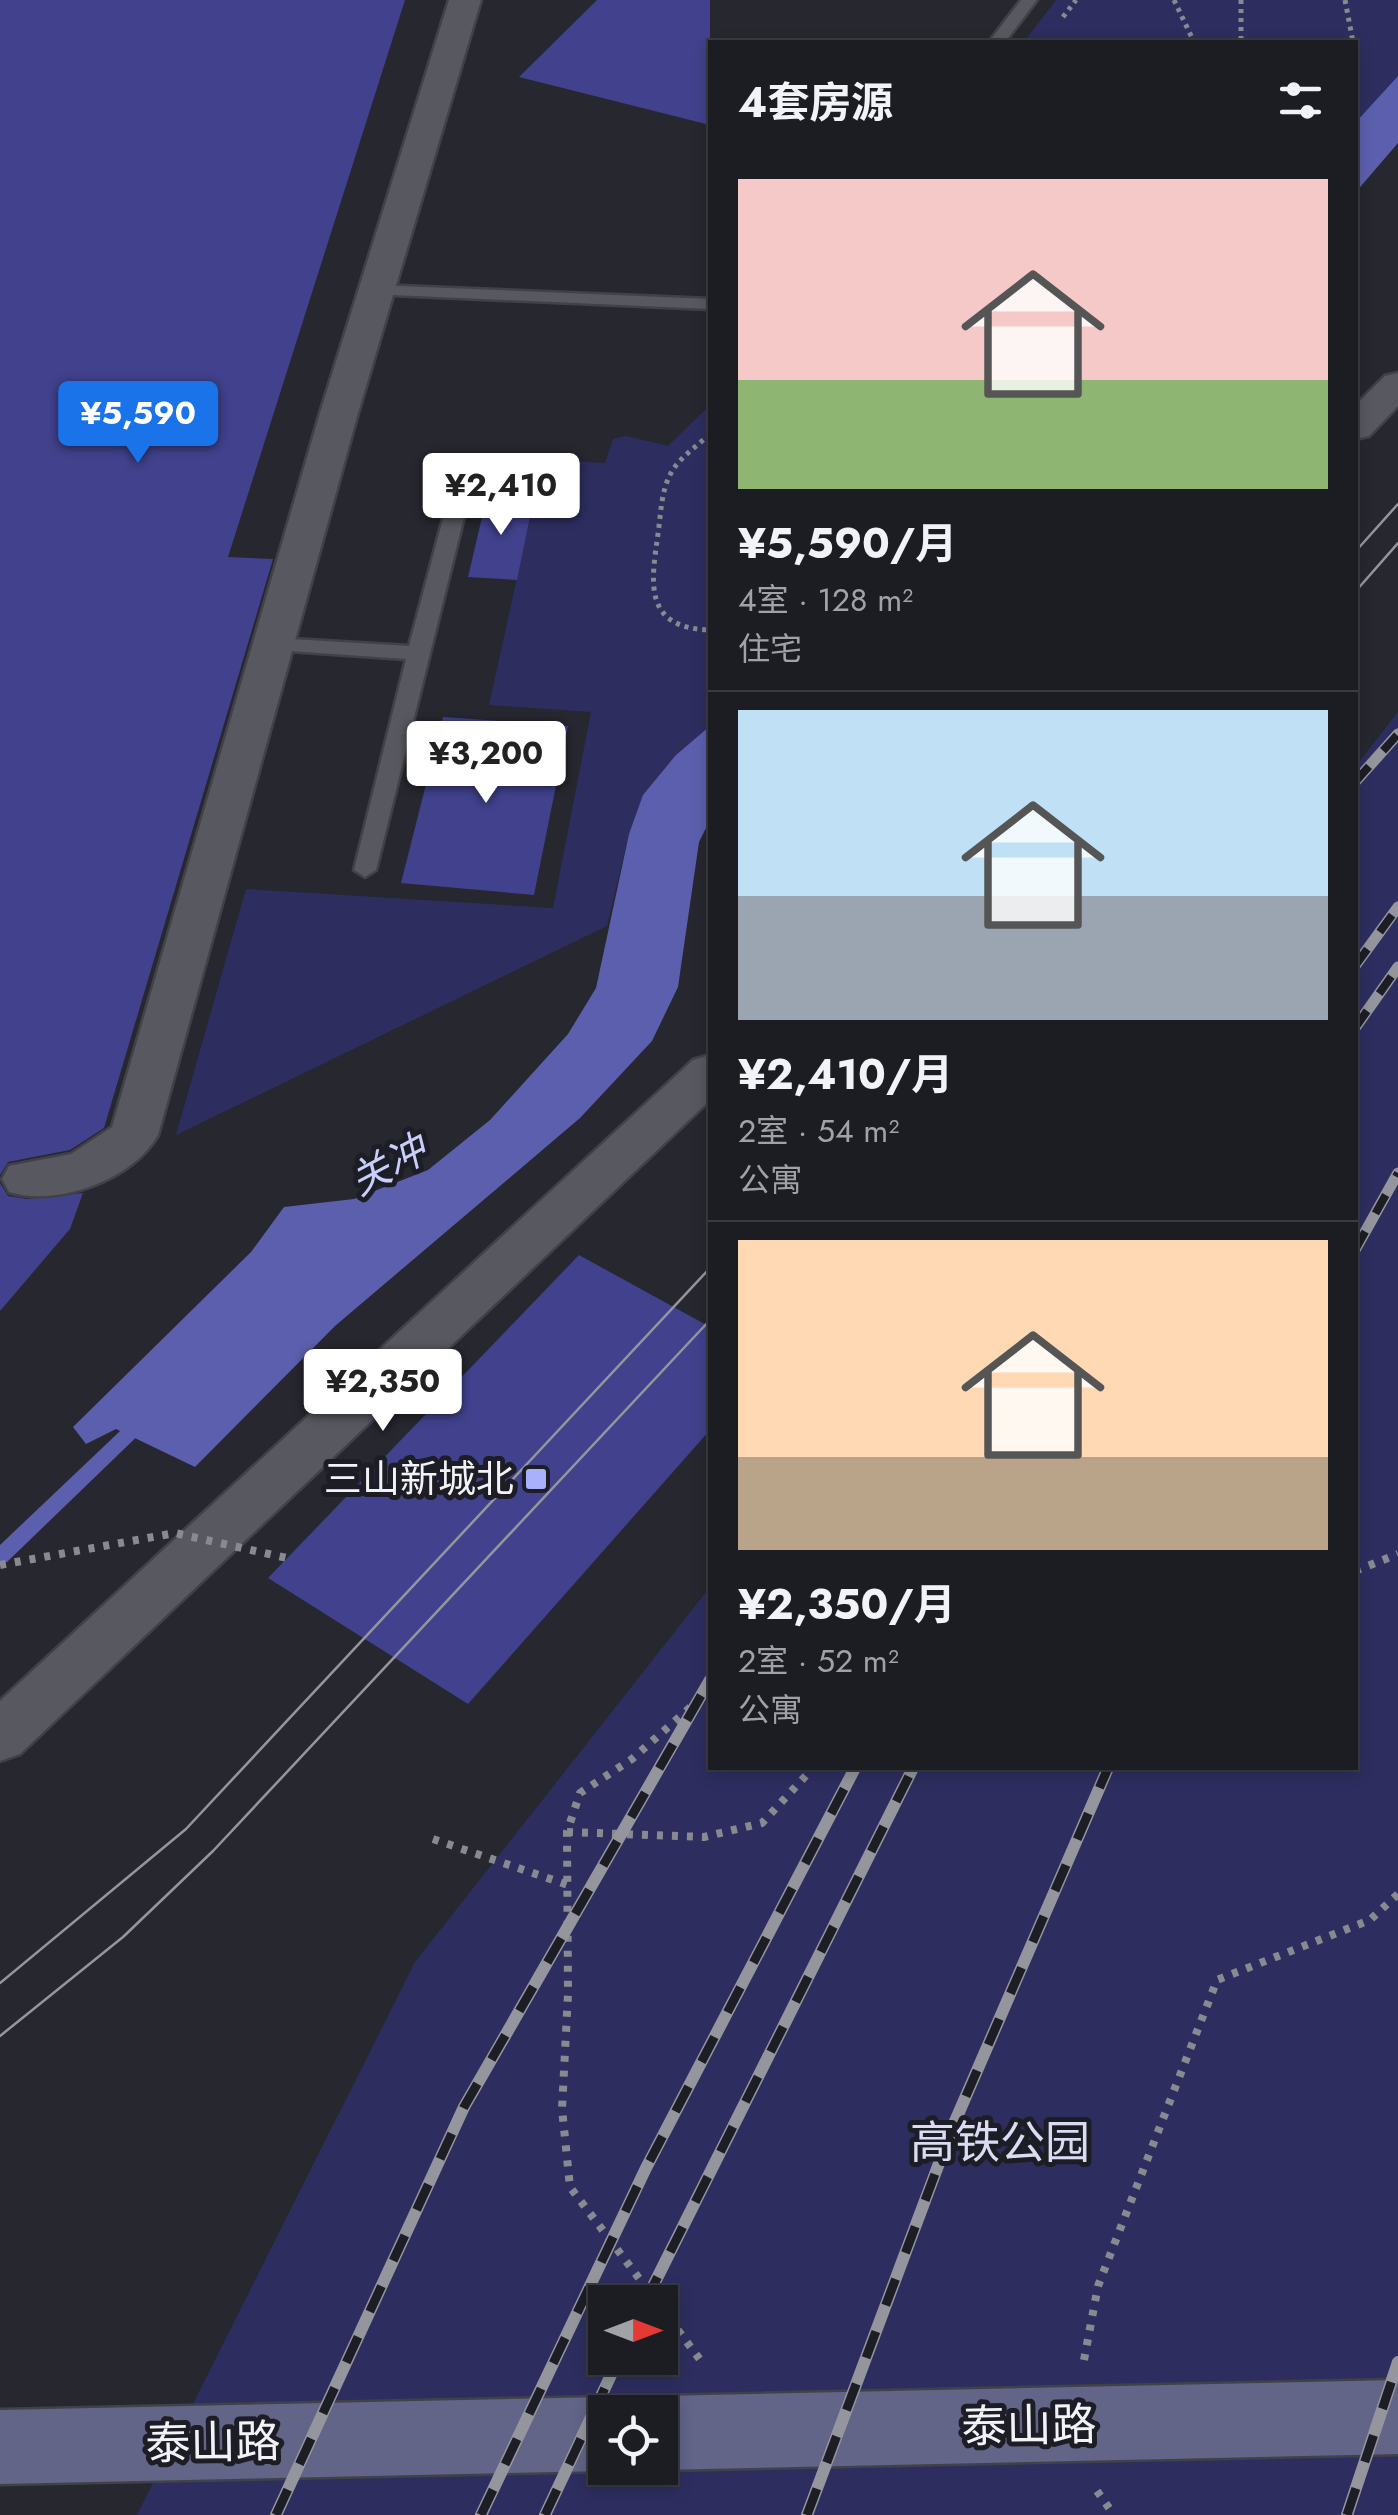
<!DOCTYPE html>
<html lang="zh">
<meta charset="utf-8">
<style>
body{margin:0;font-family:Jost,"Noto Sans SC",sans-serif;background:#25262b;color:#f1f3f6;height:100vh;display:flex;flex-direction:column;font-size:38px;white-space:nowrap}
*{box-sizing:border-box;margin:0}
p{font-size:32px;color:#a0a2a6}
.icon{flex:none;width:55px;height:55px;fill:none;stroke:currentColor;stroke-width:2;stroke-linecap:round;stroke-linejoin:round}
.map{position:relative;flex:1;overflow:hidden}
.sheet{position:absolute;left:708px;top:40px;width:650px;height:1730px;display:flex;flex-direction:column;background:#1c1d23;border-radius:0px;box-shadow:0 5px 15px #0003,0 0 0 2px #3a3b41}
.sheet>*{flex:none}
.needle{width:65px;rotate:90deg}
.controls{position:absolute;left:588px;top:2285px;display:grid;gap:20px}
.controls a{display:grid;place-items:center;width:90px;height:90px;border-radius:0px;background:#1c1d23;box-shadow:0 5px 15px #0003,0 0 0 2px #3a3b41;font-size:50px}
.price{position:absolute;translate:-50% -85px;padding:0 22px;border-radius:10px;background:#fff;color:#222;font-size:32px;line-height:65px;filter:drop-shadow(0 2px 5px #0008)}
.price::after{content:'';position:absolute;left:50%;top:60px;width:30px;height:22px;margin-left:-15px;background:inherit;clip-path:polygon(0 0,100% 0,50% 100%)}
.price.active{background:#1a73e8;color:#fff}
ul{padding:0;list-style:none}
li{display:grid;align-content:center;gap:20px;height:530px;padding:0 30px}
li+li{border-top:2px solid #3a3b41}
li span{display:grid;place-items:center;height:310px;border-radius:0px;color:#555}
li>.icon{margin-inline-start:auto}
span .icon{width:180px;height:180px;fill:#fffc;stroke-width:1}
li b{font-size:42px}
h2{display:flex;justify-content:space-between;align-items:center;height:120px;padding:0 30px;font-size:42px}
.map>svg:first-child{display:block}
.green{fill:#2d2e5f;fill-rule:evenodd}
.water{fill:#5c5fad}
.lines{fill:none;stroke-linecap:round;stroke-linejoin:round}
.stream{fill:#5c5fad;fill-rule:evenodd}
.building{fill:#41418d}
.service-casing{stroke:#414248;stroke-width:5}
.minor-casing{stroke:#414248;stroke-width:5}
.secondary-casing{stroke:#414248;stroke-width:5}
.path-far1{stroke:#898a91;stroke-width:5;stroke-dasharray:4 5;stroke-linecap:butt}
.path{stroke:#898a91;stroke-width:8;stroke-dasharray:6 9;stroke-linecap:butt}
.service{fill:#575860;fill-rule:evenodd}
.minor{fill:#575860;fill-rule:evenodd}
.secondary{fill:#626488;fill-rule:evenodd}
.tram{stroke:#95969d;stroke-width:2.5}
.rail-far1-casing{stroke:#95969d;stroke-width:11}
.rail-casing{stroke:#95969d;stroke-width:12}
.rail-far1{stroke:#1d1e25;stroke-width:8;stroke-dasharray:21;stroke-linecap:butt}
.rail{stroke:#1d1e25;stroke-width:9;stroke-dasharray:28;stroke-linecap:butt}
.path-bridge{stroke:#898a91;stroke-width:8;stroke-dasharray:6 9;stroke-linecap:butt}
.poi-dot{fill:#a9b0fc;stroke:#1d1e25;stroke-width:4}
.labels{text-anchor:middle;stroke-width:10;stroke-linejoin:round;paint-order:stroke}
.poi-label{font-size:38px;fill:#f2f3f8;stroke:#1d1e25;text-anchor:end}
.water-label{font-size:40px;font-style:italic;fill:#c9cefa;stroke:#1d1e25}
.near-park-label{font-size:45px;fill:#d9dcf2;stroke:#1d1e25}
.near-street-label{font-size:45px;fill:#f2f3f8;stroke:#1d1e25}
</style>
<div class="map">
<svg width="1398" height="2515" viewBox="0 0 1398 2515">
<rect width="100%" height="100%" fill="#26272f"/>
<path class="green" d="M1056,0H1398V76L1355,123V42H1024Z
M710,405V726L676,755L629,834L607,926L176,1135L246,889L553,908L591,712L489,705L543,460L605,463L613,439L626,436L668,446Z
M1398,712V2515H137L415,1962L710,1587V1768H1355V767ZM605,2302H660V2358H605ZM605,2412H660V2468H605Z"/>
<path class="water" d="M1398,76V143L1355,193V123Z
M710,726V820L699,842L678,987L652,1041L580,1118L335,1326L195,1467L116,1429L86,1444L73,1427L251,1252L284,1207L354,1199L428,1170L490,1120L568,1034L596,988L629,834L643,795L676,755Z"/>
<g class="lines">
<path class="stream" d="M144,1412L150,1414L153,1419L150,1424L7,1562L0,1565V1545L138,1414Z"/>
</g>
<path class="building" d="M0,0H405L228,557L273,559L104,1128L70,1150L8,1162L0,1175Z
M597,0H710V125L519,77Z
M487,496L534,498L517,580L468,577Z
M443,717L568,726L534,895L401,883Z
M0,1183L8,1196L27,1199L83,1193L70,1229L0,1311Z
M579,1255L710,1327V1430L468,1704L268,1578Z"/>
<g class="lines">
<defs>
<path id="service" d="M1021,0H1037L1005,42H989Z
M376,285L710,299V309L370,294L367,290Z
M462,479L472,485L376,870L365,877L354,870L406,659L274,650L264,644L274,638L409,646L452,485Z"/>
<path id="minor" d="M449,0H481L358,413L158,1135C133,1180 57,1207 9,1192L2,1179L9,1166L71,1154L112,1127L320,413Z
M1398,373V406L1369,436L1355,439V406L1385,376Z
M710,1055V1100L20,1754L0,1761V1701L693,1060Z"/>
<path id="secondary" d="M1398,2380V2454L660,2470L655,2468H660V2412H605V2468H613L605,2471L0,2484V2410L605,2397L632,2411L660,2396Z"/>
</defs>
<use href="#service" class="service-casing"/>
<use href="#minor" class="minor-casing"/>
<use href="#secondary" class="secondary-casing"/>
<path class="path-far1" d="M1174,0L1194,42
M1241,0V42
M1345,0L1353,42
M1063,17L1076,0
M710,434C697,446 679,458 671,473C661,491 661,513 658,534C651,583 643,628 710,630"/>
<path class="path" d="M1355,1571L1398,1554
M567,1832L704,1837L762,1823L813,1768
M433,1839L568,1885
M657,2302L570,2187L562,2109L568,1994L567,1832L580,1793L632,1759L710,1690
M660,2306L704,2365
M1084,2360L1098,2286L1217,1980L1370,1920L1398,1894
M1097,2491L1114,2515"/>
<use href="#service" class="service"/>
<use href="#minor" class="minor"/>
<use href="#secondary" class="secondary"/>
<path class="tram" d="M1355,552L1398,504
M1355,592L1398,543
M0,1983L186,1829L710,1268
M0,2036L123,1937L213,1851L710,1320"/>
<defs>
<path id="rail-far1" d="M1355,782L1398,734
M1355,966L1398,907
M1355,1028L1398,967
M1355,1250L1398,1173"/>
<path id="rail" d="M645,2302L913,1768
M276,2515L464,2107L710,1680
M481,2515L646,2168L855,1768
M545,2515L619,2358
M807,2515L953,2126L1108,1768
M1347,2515L1398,2362"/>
</defs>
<use href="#rail-far1" class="rail-far1-casing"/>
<use href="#rail" class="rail-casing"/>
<use href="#rail-far1" class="rail-far1"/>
<use href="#rail" class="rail"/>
<path class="path-bridge" d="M0,1565L175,1533L287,1558"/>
</g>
<rect class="poi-dot" x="524" y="1467" width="24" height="24" rx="5"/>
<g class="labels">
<g class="poi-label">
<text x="514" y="1492">三山新城北</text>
</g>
<g class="water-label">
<text transform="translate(388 1165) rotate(-28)" y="14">关冲</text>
</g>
<g class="near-park-label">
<text x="1000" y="2158">高铁公园</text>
</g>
<g class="near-street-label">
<text transform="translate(1029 2425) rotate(-1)" y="16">泰山路</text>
<text transform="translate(213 2442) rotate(-1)" y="16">泰山路</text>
</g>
</g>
</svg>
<div class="controls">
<a><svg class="needle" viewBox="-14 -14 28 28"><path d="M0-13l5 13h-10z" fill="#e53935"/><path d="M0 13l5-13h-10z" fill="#a0a2a6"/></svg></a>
<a><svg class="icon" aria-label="locate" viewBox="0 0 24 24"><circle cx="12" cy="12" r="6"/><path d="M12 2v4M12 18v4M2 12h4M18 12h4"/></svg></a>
</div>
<b class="price active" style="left:138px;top:466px">¥5,590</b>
<b class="price" style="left:501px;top:538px">¥2,410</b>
<b class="price" style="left:486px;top:806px">¥3,200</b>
<b class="price" style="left:383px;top:1434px">¥2,350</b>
<section class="sheet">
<h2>4套房源<svg class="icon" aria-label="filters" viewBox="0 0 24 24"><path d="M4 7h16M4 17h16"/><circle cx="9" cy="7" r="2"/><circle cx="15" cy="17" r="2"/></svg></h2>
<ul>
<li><span style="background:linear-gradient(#f6c9c9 65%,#8fb573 0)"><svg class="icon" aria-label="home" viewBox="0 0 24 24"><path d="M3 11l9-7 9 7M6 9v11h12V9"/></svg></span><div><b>¥5,590/月</b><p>4室 · 128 m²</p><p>住宅</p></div></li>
<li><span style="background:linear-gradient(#bfe0f5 60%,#9aa5b1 0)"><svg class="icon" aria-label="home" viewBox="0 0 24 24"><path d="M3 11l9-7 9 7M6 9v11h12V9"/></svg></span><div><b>¥2,410/月</b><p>2室 · 54 m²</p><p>公寓</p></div></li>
<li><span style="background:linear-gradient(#ffd9b3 70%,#b9a48a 0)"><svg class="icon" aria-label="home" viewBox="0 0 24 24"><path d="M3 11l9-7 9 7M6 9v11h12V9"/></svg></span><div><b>¥2,350/月</b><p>2室 · 52 m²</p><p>公寓</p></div></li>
</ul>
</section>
</div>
